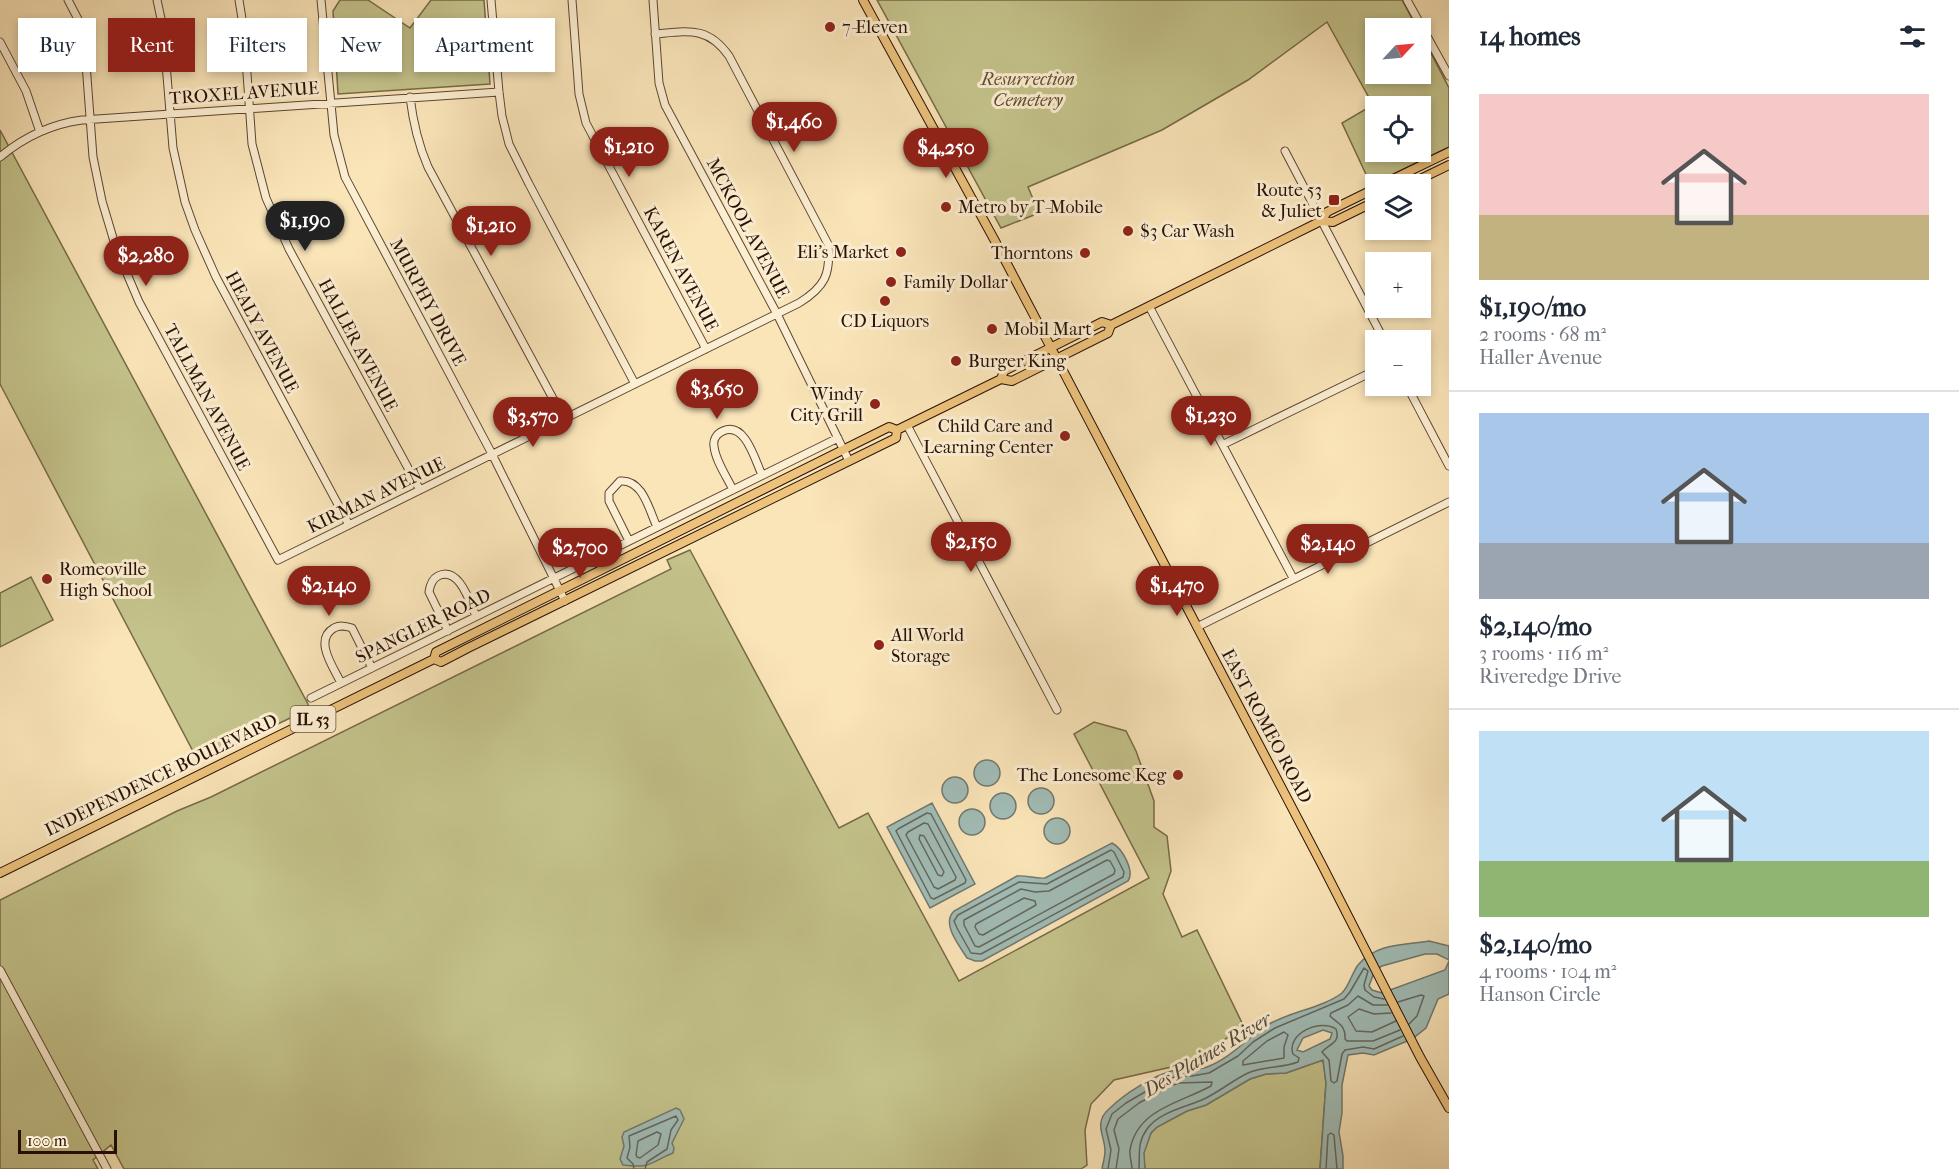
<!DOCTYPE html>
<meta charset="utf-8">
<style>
body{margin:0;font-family:"IM FELL French Canon",serif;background:#f2f2f3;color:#1f2937;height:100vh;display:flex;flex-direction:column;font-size:22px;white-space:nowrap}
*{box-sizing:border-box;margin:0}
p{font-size:20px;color:#747a83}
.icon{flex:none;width:33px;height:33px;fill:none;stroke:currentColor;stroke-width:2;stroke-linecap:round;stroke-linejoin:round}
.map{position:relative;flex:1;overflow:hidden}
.drawer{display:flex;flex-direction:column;background:#fff;width:510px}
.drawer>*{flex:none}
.guide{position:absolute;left:18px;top:18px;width:570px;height:54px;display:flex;gap:12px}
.needle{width:39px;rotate:64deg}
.controls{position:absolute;left:1365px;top:18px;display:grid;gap:12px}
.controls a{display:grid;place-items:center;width:66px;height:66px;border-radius:0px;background:#fff;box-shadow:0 3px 9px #0003;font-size:30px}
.scale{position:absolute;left:18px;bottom:15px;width:99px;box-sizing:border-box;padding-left:6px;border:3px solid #281104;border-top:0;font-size:16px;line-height:21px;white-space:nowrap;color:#281104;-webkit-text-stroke:4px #fceed2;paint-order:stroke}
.price{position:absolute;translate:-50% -51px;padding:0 14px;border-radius:21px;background:#8f2418;color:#fff;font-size:20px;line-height:39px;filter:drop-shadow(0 2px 3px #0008)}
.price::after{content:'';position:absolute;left:50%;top:36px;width:18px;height:14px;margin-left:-9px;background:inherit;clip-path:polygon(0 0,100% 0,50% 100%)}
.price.on{background:#222;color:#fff}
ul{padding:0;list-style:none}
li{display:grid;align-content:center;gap:12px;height:318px;padding:0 30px}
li+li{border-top:2px solid #e0e1e3}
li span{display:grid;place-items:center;height:186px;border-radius:0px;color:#555}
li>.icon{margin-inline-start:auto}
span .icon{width:108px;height:108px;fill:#fffc;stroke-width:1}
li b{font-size:26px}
h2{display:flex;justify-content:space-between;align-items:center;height:72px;padding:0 30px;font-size:26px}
.tag{padding:0 21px;border-radius:0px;background:#fff;box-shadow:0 3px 9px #0003;font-size:21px;line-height:54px}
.tag.on{background:#8f2418;color:#fff}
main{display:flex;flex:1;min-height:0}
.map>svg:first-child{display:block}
.green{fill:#c4c38b;stroke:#766a48;stroke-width:1.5;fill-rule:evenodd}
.water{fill:#a1bdb7;stroke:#71786f;stroke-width:1.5;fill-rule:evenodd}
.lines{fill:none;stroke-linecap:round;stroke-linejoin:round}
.shore{stroke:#64675e;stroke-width:1.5}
.minor-casing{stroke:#5c4631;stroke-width:9}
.major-casing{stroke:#281104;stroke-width:10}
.minor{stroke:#fceed2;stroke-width:7}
.major{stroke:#edc27c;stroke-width:8}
.poi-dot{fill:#8f2418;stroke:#fceed2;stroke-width:2}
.labels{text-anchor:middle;stroke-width:6;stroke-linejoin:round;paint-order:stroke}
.shield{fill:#fceed2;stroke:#685342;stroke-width:1.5}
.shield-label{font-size:16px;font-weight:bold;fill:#281104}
.poi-label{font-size:18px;fill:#281104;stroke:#fceed2;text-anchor:start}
.park-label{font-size:18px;font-style:italic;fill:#5f4f33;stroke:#fceed2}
.street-label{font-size:18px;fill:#281104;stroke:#fceed2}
.water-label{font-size:20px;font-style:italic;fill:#524d43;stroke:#fceed2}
</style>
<main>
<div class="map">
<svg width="1449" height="1169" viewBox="0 0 1449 1169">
<rect width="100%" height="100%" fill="#fae5b9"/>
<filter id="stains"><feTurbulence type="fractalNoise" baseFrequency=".00333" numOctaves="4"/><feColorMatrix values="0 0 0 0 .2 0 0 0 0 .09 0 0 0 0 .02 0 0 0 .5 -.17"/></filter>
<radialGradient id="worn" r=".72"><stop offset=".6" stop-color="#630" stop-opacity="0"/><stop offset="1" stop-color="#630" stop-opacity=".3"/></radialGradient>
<path class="green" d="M340,0H368L410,28L431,0H484L490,84L338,94L333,11Z
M877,0H1402L1417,28H1376V74H1420L1421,34L1449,88V147L1371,185L1342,123L1373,105L1327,22L1248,80L1162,130L1028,187L1039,213L1001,228ZM1376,106H1420V152H1376Z
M0,130L308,704L309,709L211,756L195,755L0,384Z
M690,550L839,828L868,813L959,981L1149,878L1074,734L1094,722L1126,731L1136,751L1154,801V827L1167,836L1171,871L1163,894L1182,937L1197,930L1244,1027L1189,1063L1114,1080L1091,1104L1085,1130L1087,1165L1081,1169H124L111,1145L93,1160L98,1169H0V900L177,811L211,797L671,569L667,560Z
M31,577L53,620L0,647V593Z
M1323,1060L1326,1083L1320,1169H1145L1143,1153L1151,1133L1157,1127L1187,1111L1206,1105L1250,1079L1266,1074L1286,1073Z"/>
<path class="water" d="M974 773a13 13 0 1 1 26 0a13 13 0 1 1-26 0Z
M942 790a13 13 0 1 1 26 0a13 13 0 1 1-26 0Z
M1028 801a13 13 0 1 1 26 0a13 13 0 1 1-26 0Z
M990 806a13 13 0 1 1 26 0a13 13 0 1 1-26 0Z
M932,803L975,884L930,908L887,827Z
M959 822a13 13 0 1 1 26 0a13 13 0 1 1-26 0Z
M1044 831a13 13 0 1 1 26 0a13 13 0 1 1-26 0Z
M1112,843C1122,848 1135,871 1128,881L982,961H975L967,958C959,945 941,924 954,911L1017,876C1027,875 1035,879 1045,878Z
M1429,941L1449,946V960L1437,954H1425L1382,966L1375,970L1369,986L1372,990L1382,993L1445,970L1449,961V994L1438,999L1426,1028L1412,1039L1374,1055L1363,1053L1348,1055L1342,1085V1113L1339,1132L1343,1156V1169H1320L1326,1083L1323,1060L1286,1073L1266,1074L1250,1079L1206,1105L1187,1111L1157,1127L1151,1133L1144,1153L1145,1169H1102C1103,1163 1105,1157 1105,1151C1105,1136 1093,1123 1109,1109C1124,1094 1155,1074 1176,1070C1186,1068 1197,1071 1207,1067C1232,1058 1248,1036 1271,1023C1291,1012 1324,1007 1342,993C1349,986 1352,973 1358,965C1376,943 1404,945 1429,941ZM1323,1030L1332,1033L1330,1039L1303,1052L1297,1050L1303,1038Z
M676,1108L680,1110L684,1119L672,1143L674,1148L673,1153C650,1162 652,1169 623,1165L620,1159L624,1146L622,1137L624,1132Z"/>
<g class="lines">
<path class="shore" d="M927,813L931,814L966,880L965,883L934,899L931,898L896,831L898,829Z
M924,823L928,824L956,877L955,880L938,889L934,887L906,835L908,832Z
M920,835L924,836L944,872L942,876L938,875L919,839Z
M1111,850L1114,852L1124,872L1123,877L981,954L971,953L957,928L954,921L958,915L1019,882L1047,884Z
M1107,860L1110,861L1115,870L1114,874L979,947L975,946L964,925V920L1021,889L1035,892L1049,891Z
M1024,898L1035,901L1036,905L983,935L979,934L975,927L976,924Z
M1398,1002L1421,995L1424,996L1417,1016L1409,1024
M1387,1005H1373L1358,996L1348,1005L1331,1013L1330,1016C1338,1024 1346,1025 1345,1039L1347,1041H1373L1400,1030
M1391,1013L1374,1014L1359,1009L1348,1017L1356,1031L1372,1032L1396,1021
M1284,1032L1288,1035L1284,1047V1058L1243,1065V1061L1267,1041Z
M657,1132L661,1134L658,1145L640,1158L637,1157L636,1155L638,1141Z
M634,1169L633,1164L627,1158L630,1147L629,1136L676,1116L678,1120L671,1130L667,1149L647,1162L645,1169
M1108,1169L1111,1150L1106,1129L1112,1114L1126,1103L1167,1079L1178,1076H1192L1209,1073L1238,1056L1253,1042L1275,1028L1344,999L1350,992L1364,968L1368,971L1364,985L1365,990L1374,997L1384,999
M1116,1169L1119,1149L1114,1130L1118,1119L1139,1103L1170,1086L1179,1083L1212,1082L1211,1086C1180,1103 1137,1109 1130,1150C1129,1156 1132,1163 1132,1169
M1139,1169C1140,1153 1137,1143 1147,1129C1159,1112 1186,1107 1204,1099C1219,1092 1233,1080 1248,1073C1265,1066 1282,1068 1298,1062L1299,1058L1293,1054C1286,1034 1320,1018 1336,1029C1341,1043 1329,1044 1322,1052L1329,1060L1331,1081L1334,1083L1337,1081L1342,1054L1345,1050L1363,1047L1374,1049L1403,1036
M1326,1169L1328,1135L1331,1133L1334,1135L1337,1169"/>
<defs>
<path id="minor" d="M68,0L80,23L84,37L93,157L102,201L116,248L139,302L278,560L799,303C825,287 831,274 828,244L729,56C708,26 688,31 655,34
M157,0L163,28L173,148L185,202L195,230L216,277L349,525
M239,0L244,31L252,144L266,198L289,249L420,490
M321,0L334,135L345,177L492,454L565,601
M491,0L499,92L502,116L509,144L529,184L635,384
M572,0L579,94L586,123L706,349
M653,0L659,83L665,105L777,314L849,461
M1407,0L1449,76
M0,42L26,91L40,132
M410,97C413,122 418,144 428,167L564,419
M1285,151L1384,340
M0,157C24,137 52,124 82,120L499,92
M1149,306L1293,578
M1407,386L1449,466
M907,425L1057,710
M1224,444L1376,370
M733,490C727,477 715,460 714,446C713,440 716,434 723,431C745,421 755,460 762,475
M629,541L609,501V493L620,481C643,479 649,510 657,527
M1197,627L1449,502
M448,631L429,592C430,585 432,579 438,576C459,565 470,603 476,616
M341,683C334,668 313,640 334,628C340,625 345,626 352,628L372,668
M311,698L838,438
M0,970L107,1169"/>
<path id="major" d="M863,0L995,241L1322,865L1420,1057L1449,1108
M1383,184L1449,152
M1410,184L1449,165
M1321,221L1333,222L1376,201
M1001,379L1004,371L1102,322L1111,325
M434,659L436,652L889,427L897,430L1001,379L1012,381L1108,333L1111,325L1321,221L1327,212L1376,188
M0,873L434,659L441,662L468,648L896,438L897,430"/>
</defs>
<use href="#minor" class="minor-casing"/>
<use href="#major" class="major-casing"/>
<use href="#minor" class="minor"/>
<use href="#major" class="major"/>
</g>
<g class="poi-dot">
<circle cx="830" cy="27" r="6"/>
<rect x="1328" y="194" width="12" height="12" rx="3"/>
<circle cx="946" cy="207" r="6"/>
<circle cx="1128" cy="231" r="6"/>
<circle cx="901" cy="252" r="6"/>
<circle cx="1085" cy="253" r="6"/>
<circle cx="891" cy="282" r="6"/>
<circle cx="885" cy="301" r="6"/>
<circle cx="992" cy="329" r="6"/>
<circle cx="956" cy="361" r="6"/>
<circle cx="875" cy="404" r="6"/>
<circle cx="1065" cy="436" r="6"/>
<circle cx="47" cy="579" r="6"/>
<circle cx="879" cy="645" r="6"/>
<circle cx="1178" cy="775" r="6"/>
</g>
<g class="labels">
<rect class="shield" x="290.5" y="706" width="45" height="26" rx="4.5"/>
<g class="shield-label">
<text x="313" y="725">IL 53</text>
</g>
<g class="poi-label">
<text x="842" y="33">7-Eleven</text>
<text x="1322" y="196" text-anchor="end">Route 53<tspan x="1322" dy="21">&amp; Juliet</tspan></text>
<text x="958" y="213">Metro by T-Mobile</text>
<text x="1140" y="237">$3 Car Wash</text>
<text x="889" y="258" text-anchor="end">Eli’s Market</text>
<text x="1073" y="259" text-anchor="end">Thorntons</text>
<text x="903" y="288">Family Dollar</text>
<text x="885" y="327" text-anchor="middle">CD Liquors</text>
<text x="1004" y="335">Mobil Mart</text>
<text x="968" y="367">Burger King</text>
<text x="863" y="400" text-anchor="end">Windy<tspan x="863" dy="21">City Grill</tspan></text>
<text x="1053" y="432" text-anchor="end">Child Care and<tspan x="1053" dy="21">Learning Center</tspan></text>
<text x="59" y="575">Romeoville<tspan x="59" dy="21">High School</tspan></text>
<text x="891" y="641">All World<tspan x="891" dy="21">Storage</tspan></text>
<text x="1166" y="781" text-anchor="end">The Lonesome Keg</text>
</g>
<g class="park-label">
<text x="1028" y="85">Resurrection<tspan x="1028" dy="21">Cemetery</tspan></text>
</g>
<g class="street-label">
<text transform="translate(244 93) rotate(-4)" y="6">TROXEL AVENUE</text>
<text transform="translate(748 228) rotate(62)" y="6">MCKOOL AVENUE</text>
<text transform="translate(681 269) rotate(62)" y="6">KAREN AVENUE</text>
<text transform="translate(428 302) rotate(62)" y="6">MURPHY DRIVE</text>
<text transform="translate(262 332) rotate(62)" y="6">HEALY AVENUE</text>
<text transform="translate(358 345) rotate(62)" y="6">HALLER AVENUE</text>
<text transform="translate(207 397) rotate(62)" y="6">TALLMAN AVENUE</text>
<text transform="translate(376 495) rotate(-26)" y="6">KIRMAN AVENUE</text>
<text transform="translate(423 626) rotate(-26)" y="6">SPANGLER ROAD</text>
<text transform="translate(1267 726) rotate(62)" y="6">EAST ROMEO ROAD</text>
<text transform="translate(161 775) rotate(-26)" y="6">INDEPENDENCE BOULEVARD</text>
</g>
<g class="water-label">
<text transform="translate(1207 1054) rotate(-31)" y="7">Des Plaines River</text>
</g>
</g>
<rect width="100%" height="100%" filter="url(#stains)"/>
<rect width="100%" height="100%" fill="url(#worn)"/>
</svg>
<div class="controls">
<a><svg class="needle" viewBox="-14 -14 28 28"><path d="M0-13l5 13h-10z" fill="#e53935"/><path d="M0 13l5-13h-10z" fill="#747a83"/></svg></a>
<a><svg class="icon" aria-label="locate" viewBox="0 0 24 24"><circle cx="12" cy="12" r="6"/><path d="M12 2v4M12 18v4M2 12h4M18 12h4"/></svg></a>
<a><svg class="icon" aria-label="layers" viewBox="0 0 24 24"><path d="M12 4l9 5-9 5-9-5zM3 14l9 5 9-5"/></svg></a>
<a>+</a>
<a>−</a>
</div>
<div class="scale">100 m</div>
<b class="price" style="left:794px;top:153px">$1,460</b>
<b class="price" style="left:629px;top:178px">$1,210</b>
<b class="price" style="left:946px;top:179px">$4,250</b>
<b class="price on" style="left:305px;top:252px">$1,190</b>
<b class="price" style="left:491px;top:257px">$1,210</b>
<b class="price" style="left:146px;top:287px">$2,280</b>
<b class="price" style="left:717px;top:420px">$3,650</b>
<b class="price" style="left:1211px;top:447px">$1,230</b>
<b class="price" style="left:533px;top:448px">$3,570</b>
<b class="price" style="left:971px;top:573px">$2,150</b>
<b class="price" style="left:1328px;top:575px">$2,140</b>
<b class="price" style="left:580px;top:579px">$2,700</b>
<b class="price" style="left:329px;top:617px">$2,140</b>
<b class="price" style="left:1177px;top:617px">$1,470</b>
<div class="guide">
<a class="tag">Buy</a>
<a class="tag on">Rent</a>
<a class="tag">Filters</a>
<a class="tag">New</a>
<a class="tag">Apartment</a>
</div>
</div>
<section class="drawer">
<h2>14 homes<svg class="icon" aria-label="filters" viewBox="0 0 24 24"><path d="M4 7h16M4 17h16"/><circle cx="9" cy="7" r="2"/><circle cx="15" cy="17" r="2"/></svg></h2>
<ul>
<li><span style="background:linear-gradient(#f6c9c9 65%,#c2b280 0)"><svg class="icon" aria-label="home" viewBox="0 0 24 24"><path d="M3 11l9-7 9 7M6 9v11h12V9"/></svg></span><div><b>$1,190/mo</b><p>2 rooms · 68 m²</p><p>Haller Avenue</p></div></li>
<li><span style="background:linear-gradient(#a9c7e8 70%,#9aa5b1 0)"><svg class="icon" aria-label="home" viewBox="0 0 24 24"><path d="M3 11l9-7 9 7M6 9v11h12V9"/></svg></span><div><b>$2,140/mo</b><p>3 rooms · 116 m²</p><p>Riveredge Drive</p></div></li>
<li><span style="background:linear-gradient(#bfe0f5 70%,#8fb573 0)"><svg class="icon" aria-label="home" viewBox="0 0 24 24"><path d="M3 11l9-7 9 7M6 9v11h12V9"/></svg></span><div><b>$2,140/mo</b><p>4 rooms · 104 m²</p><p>Hanson Circle</p></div></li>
</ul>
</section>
</main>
